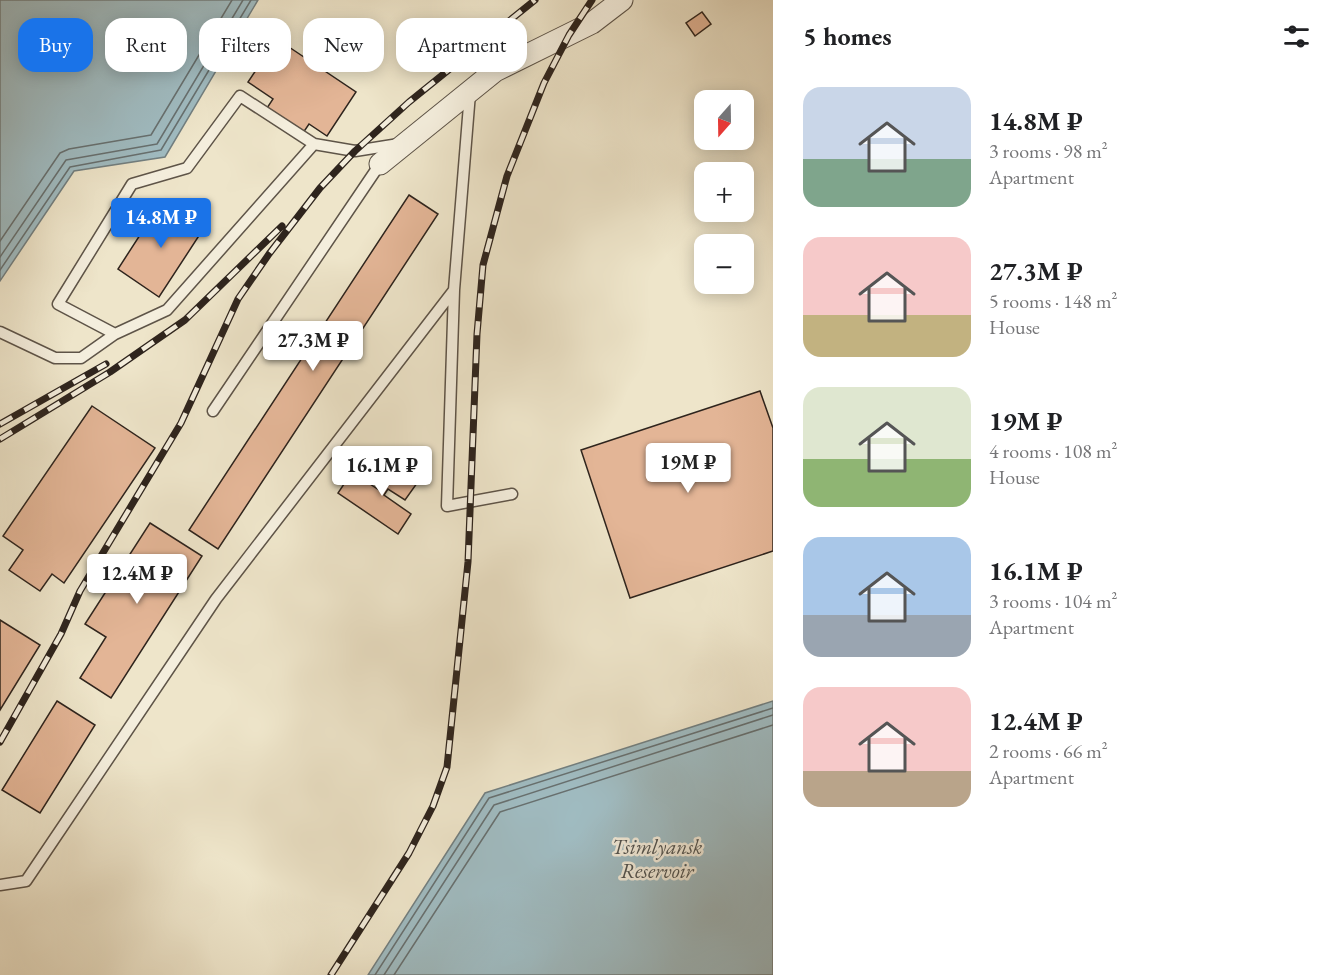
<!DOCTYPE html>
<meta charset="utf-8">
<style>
body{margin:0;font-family:"EB Garamond",serif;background:#f6f6f6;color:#202124;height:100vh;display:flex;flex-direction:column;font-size:22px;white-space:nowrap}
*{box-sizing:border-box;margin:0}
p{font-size:20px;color:#757577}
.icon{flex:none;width:33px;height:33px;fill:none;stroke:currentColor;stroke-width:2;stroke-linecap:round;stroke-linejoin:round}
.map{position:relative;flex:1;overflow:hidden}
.panel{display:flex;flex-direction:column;background:#fff;width:570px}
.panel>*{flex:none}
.top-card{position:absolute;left:18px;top:18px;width:570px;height:54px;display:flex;gap:12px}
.needle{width:39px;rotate:200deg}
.fabs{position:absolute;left:694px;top:90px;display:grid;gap:12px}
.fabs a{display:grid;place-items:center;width:60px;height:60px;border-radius:12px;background:#fff;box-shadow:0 3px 15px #0003;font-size:30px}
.price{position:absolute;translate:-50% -51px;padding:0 14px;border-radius:6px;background:#fff;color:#222;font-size:20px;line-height:39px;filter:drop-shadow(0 2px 3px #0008)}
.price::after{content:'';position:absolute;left:50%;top:36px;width:18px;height:14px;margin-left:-9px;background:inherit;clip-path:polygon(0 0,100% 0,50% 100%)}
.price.on{background:#1a73e8;color:#fff}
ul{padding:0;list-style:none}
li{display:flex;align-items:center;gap:18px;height:150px;padding:0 30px}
li span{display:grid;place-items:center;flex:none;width:168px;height:120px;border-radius:18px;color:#555}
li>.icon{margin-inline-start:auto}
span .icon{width:72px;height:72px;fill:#fffc;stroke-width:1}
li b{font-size:26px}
h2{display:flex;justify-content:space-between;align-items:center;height:72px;padding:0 30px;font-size:26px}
.chip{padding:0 21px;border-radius:18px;background:#fff;box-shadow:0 3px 15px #0003;font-size:21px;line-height:54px}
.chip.on{background:#1a73e8;color:#fff}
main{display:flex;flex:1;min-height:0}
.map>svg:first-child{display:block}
.water{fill:#a0bcc2;stroke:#727f80;stroke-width:1.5}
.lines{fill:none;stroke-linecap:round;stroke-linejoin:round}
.shore{stroke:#677070;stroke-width:1.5}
.building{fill:#e3b596;stroke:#2e241d;stroke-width:1.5}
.service-casing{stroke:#5e5448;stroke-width:13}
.minor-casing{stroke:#5e5448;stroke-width:23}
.service{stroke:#f4eedd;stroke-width:10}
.minor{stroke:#f4eedd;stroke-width:21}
.rail-casing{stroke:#2e241d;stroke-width:7}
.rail{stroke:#f4eedd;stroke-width:4.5;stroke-dasharray:14;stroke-linecap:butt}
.labels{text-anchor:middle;stroke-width:5;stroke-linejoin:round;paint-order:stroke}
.water-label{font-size:21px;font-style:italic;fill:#50524f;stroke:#f4eedd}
</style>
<main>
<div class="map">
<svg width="773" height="975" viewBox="0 0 773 975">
<rect width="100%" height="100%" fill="#eee5ca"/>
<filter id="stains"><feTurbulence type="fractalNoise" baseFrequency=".00333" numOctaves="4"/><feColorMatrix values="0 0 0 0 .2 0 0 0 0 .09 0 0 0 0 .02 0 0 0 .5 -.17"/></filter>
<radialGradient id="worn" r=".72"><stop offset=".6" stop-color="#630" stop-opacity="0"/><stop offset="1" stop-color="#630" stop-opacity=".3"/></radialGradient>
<path class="water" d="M0,0H258L165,157L74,171L0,281Z
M773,701V975H368L485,793Z"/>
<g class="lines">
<path class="shore" d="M0,241L60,153L69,149L151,135L232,0
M0,257L66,160L157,144L243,0
M0,270L70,167L161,150L251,0
M375,975L489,798L773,708
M384,975L494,805L773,715
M394,975L500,812L773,725"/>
</g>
<path class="building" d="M702,12L711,24L695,36L686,23Z
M277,39L356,92L327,136L309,124L303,133L267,108L273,99L248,82Z
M409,195L438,214L218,549L189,530Z
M162,201L204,228L159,297L118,269Z
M760,391L773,428V551L630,598L581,450Z
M92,406L155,448L64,583L52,574L40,591L9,570L23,550L3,536Z
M397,463L420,479L405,500L388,489L384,495L411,514L398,534L338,493L352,472L379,490Z
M150,523L202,556L111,698L80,678L106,637L85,624Z
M0,620L40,645L0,710Z
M57,701L95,725L40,813L2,790Z"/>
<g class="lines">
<defs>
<path id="service" d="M454,290L447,506L512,494
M0,332L55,358H81L115,334L167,310L314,144L355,151L399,144
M115,334L58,304L132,184L187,168L240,96L314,144
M213,411L380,164
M0,885L26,881L216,599L454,290L470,93"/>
<path id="minor" d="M380,164L495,71L592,23L622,0"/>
</defs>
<use href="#service" class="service-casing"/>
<use href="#minor" class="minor-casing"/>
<use href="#service" class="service"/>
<use href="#minor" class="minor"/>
<defs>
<path id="rail" d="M0,424L106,364
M0,439L110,372L185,320L282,226
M0,742L61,634L80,591L181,423L238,299L269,254L320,188L355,151L409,102L535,0
M331,975L409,853L433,806L447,767L468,562L477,334L483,265L507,176L544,83L569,35L592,0"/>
</defs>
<use href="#rail" class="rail-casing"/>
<use href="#rail" class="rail"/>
</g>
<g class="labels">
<g class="water-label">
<text x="657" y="854">Tsimlyansk<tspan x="657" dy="24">Reservoir</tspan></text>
</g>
</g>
<rect width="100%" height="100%" filter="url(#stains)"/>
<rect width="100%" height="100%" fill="url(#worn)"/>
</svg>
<div class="fabs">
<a><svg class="needle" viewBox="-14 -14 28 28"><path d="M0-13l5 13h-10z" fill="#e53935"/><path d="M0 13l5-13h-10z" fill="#757577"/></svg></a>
<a>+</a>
<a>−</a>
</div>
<b class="price on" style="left:161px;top:249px">14.8M ₽</b>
<b class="price" style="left:313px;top:372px">27.3M ₽</b>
<b class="price" style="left:688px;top:494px">19M ₽</b>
<b class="price" style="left:382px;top:497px">16.1M ₽</b>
<b class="price" style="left:137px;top:605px">12.4M ₽</b>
<div class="top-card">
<a class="chip on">Buy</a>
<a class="chip">Rent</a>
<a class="chip">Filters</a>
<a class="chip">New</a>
<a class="chip">Apartment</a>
</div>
</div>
<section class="panel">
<h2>5 homes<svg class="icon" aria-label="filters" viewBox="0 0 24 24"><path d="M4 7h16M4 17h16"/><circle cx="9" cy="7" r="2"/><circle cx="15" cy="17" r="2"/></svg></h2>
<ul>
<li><span style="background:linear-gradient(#c9d6e8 60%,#7fa58c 0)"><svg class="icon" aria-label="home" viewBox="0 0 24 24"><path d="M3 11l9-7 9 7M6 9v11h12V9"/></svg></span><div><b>14.8M ₽</b><p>3 rooms · 98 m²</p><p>Apartment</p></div></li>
<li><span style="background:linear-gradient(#f6c9c9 65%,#c2b280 0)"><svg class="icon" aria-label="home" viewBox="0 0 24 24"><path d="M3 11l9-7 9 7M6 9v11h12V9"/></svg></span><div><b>27.3M ₽</b><p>5 rooms · 148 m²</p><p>House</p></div></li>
<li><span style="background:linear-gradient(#dfe7d0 60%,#8fb573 0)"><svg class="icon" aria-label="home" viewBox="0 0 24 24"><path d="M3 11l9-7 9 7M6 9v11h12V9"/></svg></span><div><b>19M ₽</b><p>4 rooms · 108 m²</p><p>House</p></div></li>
<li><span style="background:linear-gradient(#a9c7e8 65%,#9aa5b1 0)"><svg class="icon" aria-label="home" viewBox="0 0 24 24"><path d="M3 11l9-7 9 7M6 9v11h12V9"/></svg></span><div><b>16.1M ₽</b><p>3 rooms · 104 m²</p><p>Apartment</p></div></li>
<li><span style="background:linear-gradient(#f6c9c9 70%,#b9a48a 0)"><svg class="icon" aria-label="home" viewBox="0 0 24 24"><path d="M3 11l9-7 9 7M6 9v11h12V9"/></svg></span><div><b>12.4M ₽</b><p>2 rooms · 66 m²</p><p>Apartment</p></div></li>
</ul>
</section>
</main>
